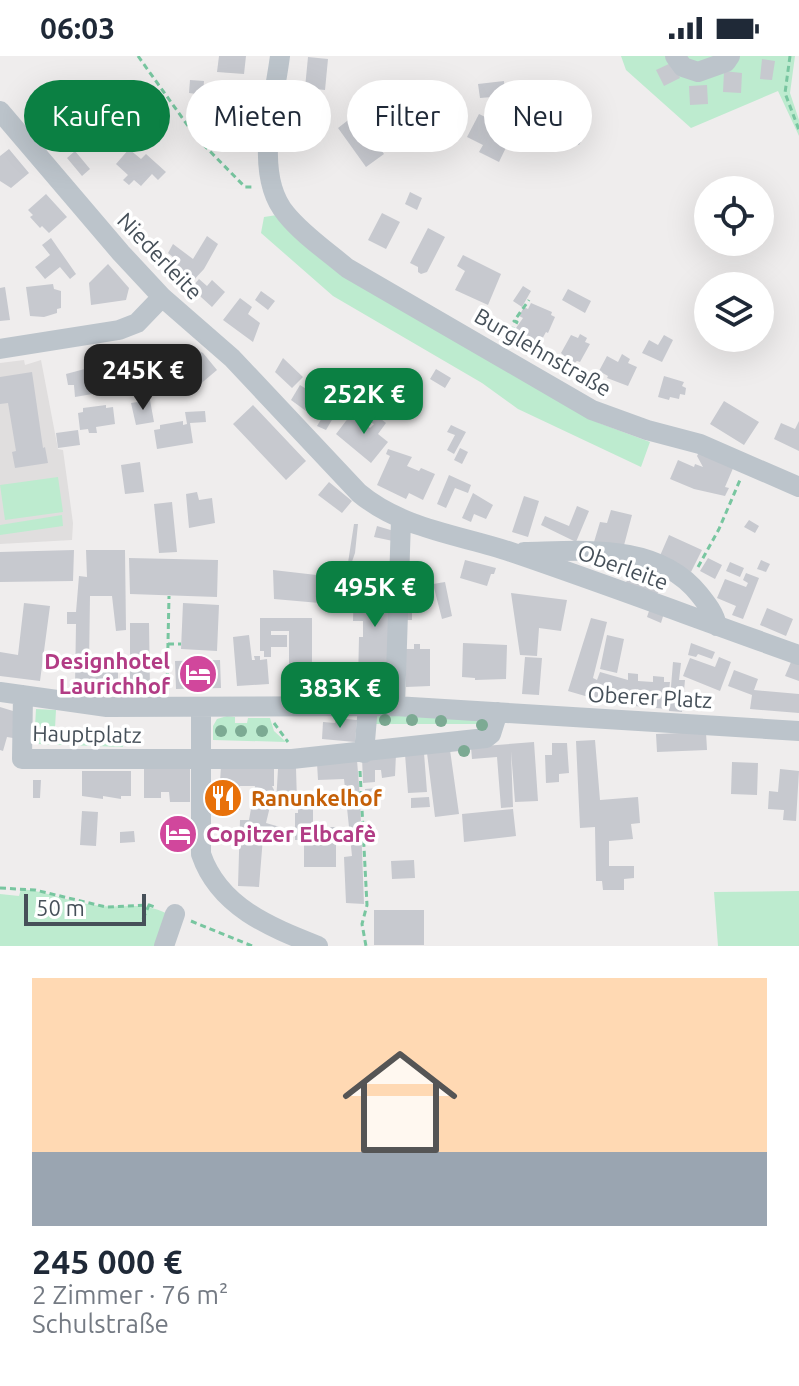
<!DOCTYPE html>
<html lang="de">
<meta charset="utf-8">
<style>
body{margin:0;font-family:Ubuntu,sans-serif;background:#f6f6f7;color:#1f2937;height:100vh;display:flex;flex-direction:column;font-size:30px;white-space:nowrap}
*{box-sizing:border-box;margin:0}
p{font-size:26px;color:#747a83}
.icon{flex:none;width:44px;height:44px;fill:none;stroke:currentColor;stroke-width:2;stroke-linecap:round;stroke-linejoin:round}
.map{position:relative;height:890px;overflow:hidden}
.side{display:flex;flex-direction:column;background:#fff;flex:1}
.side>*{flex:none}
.banner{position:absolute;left:24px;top:24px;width:752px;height:72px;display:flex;gap:16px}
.fabs{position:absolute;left:694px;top:120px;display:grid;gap:16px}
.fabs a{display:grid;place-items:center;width:80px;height:80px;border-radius:50%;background:#fff;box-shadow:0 8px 32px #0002;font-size:40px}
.scale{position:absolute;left:24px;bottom:20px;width:122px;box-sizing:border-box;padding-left:8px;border:4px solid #465059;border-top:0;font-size:22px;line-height:28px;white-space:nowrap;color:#465059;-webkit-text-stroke:6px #fff;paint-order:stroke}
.price{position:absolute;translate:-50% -68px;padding:0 18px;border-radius:16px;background:#0b8043;color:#fff;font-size:26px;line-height:52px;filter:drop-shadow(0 2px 4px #0008)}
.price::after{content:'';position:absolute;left:50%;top:48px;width:24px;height:18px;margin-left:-12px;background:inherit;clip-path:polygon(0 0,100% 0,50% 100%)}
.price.current{background:#222;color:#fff}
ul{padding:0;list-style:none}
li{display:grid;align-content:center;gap:16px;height:424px;padding:0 32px}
li span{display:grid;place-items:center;height:248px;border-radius:0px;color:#555}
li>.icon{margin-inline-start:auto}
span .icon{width:144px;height:144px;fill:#fffc;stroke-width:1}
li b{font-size:34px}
.tag{padding:0 28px;border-radius:36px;background:#fff;box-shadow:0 8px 32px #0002;font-size:28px;line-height:72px}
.tag.current{background:#0b8043;color:#fff}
.status{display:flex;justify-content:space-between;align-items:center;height:56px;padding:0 40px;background:#fff;direction:ltr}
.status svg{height:22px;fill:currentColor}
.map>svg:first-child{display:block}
.education{fill:#e0dede}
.green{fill:#bdebcf}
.building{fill:#c7c9cf}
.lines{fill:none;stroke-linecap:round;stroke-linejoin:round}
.path{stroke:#78c6a0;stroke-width:3;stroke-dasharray:6 4;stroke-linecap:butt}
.minor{stroke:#bcc4cb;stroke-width:20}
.tree{fill:#7caa93}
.labels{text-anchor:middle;stroke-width:7;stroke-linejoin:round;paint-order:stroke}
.street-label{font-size:22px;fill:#465059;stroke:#fff}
.hotel-label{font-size:22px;font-weight:bold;fill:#b23c85;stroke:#fff;text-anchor:end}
.food-label{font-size:22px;font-weight:bold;fill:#c56008;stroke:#fff;text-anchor:start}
</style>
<div class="status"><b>06:03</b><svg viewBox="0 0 49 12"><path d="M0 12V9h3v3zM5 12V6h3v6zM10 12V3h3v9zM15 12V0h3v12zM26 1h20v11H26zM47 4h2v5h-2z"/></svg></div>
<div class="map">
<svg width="799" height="890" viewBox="0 0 799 890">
<rect width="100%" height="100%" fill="#efeded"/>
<path class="education" d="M24,304L25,309L41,304L58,393L63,394L73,467L72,484L0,488V307Z"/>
<path class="green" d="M621,0H795L790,37L799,64V80L778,35L691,72L626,14Z
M277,159L599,367L650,386L641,411L518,353L482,327L333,240L261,177L264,161Z
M58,421L63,456L5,464L0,429Z
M62,459L63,470L0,479V469Z
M36,653L56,654L55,672L35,671Z
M373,656L488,664V669L479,676V668H372Z
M227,660L235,661V667H247L248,662H270L274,675L286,686L213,684V670L217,663Z
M39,681L123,687V691L38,688Z
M21,833C47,835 69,846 94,849C125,854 138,844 168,858L155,890H0V838L19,840Z
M799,835V890H718L714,836Z"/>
<path class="building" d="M219,0H246L244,18L217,16Z
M308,1L328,3L325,34L305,32Z
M762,3L775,5L772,24L760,23Z
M673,6L680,22L664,30L656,14Z
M724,15L742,17L741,37L723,36Z
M190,24L204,25L203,39L189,37Z
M504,25L505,40L480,42L478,28Z
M707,29L708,48L690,49L689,30Z
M526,39L527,54L508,55L507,40Z
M218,43L239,44V49L245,50L244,62L239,61L238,66L230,65V74L216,73Z
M325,57L326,72L310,73L309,58Z
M356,58L384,98L366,111L338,72Z
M479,58L514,75L499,106L479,96L483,89L467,81Z
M53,61L69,73L64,77L72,85L65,92L49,76L46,79L40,73Z
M569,71L584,80L579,89L564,80Z
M9,93L29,117L11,132L0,125V100Z
M129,93L141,103L146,98L166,116L158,124L152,118L141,130L134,124L129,129L123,124L128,119L116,108Z
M75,95L90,113L82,120L67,102Z
M410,136L422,142L417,154L405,148Z
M46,138L67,161L49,177L42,170L40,172L30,161L33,159L28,154Z
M382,157L400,166L386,193L368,184Z
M428,172L445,181L427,216L421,218L418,216V211L410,207Z
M207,180L218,188L204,213L190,228L168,209L174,202L168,197L173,188L193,203Z
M51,182L76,218L70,223L60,211L45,223L35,211L50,199L42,189Z
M463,199L501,218L488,249L455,234L465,215L457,210Z
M108,208L129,232L126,244L91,249L89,227Z
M199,223L207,230L212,224L225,236L212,251L191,232Z
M53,228L54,233L61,235V252L57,253V257L44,261L30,260L26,231Z
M523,230L531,235L522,251L513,245Z
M5,231L10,264L0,265V232Z
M568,233L591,245L585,257L562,244Z
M261,235L275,245L268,254L255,244Z
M240,242L252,251L248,258L260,267L253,286L223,264Z
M531,247L552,256L551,259L555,261L548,277L546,276L541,285L532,288L526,282V278L516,272L523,262L519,260L524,251L528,253Z
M580,278L587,282L585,286L590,288L580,306L577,305L573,308L561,297L571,279L578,282Z
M664,279L673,284L662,306L642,297L649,284L658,289Z
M197,294L203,297L217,314L198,330L186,322L178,323L175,299Z
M622,298L630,303L628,307L637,311L628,330L607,322L608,320L599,315L607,300L618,306Z
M283,302L303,321L292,332L275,316Z
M144,303L149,307L156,306L160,334L155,335L156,339L147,341V336L136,337L132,309L141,308Z
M96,310H108L110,335L75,341L74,329H68L66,318Z
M436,313L451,322L445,332L430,323Z
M32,316L43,392L45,391L48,407L15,412L12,396L16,395L8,347L0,348V321Z
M664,320L684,326L682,330L686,332L685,339L680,338L679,343L670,341L669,344L658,341Z
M314,323L327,331L310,358L291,344L300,329L308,334Z
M340,336L349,340L343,351L335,346Z
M150,344L154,366L136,369L131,347Z
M724,345L759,366L744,389L710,368Z
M106,349V352L113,351L115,368L96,371L97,377H89L88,373L80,374L78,357L83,356V352Z
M253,349L306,405L286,424L233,368Z
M328,352L336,357L326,374L317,370Z
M205,355L206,366L190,367L193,387L157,393L154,374L160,373V369L183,365V369L187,368L185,356Z
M352,357L370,372L374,368L370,366L376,359L386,367L378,378L388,386L371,407L336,378Z
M799,365V395L774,383L781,367L795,373Z
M451,369L466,376L454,398L447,394L455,379L447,376Z
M78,374L80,389L58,392L56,377Z
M460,392L468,396L462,408L454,404Z
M388,393L412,401L407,410L419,415L421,412L435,418L423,444L409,437L406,443L377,429L390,400L386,398Z
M700,394L734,410L725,431L729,432L725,440L694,433L670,423L678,404L694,411L695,408L703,411L697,400Z
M140,406L144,436L125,438L121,409Z
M449,419L471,429L468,437L455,432L446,452L437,448Z
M329,426L352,445L342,457L318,439Z
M197,436L199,444L212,442L215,467L189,472L186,438Z
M473,437L493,449L486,463L474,458L471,466L462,462Z
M524,440L539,445L528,481L512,476Z
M172,446L177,496L159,497L154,448Z
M577,450L589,455L576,486L541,469L545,460L569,470Z
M611,454L632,459L623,493L594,486L600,466L607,467Z
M749,464L759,470L755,477L744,471Z
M354,468H358L355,497L345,526Z
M377,470L394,475L393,485L374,481Z
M669,479L702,494L691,516L659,502Z
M74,494L73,525L0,526V496Z
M86,494H125L126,574L116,575L112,540H90L89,609H118V631L75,630L76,568H67V556H76L79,520L87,521Z
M129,502L218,504L217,541L130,538Z
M708,502L722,509L715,523L700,515Z
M465,504L496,512L494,518H491L487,530L460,522Z
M761,504L770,508L766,516L757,513Z
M730,506L744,512L740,521L726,515Z
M633,509L664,521L656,541L625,529Z
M376,512L392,519L391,626H358L359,581H363V565H353L354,527H364L369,533H375Z
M273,514L334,521L331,548L274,543Z
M746,517L759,522L743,563L732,559L736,550L717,542L725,523L746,531L748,527L743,524Z
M445,526L452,560L442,563L433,528Z
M511,537L567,544L561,575L539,572L537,600L520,599Z
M405,542H412V548H417V557H412V564H405Z
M24,547L50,550L40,625L0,620V596L18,599Z
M183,547L219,549L217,595L181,593Z
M650,552L664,557L661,567L647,561Z
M767,552L793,563L786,580L760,569Z
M260,562H312V606H315V631H297V618H289V575H271V579H287V591H271V601H264V595H260Z
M591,562L607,566L593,622L597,624L600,616L628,624V617L638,618V625L653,626V620L664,621V626H670L667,653L591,646L592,642L568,635Z
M130,567H149L150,634H130Z
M249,579L252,604H255L254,600H260V604L267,603L269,628L237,630L233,581Z
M607,579L624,583L617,617L600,613Z
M463,587L507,589L506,623L475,624V622L462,621Z
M691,587L715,596L712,603L698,598L696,601L688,599Z
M414,588H420V593H430V630L406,631V593H414Z
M525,601L542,602L539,639L522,638Z
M719,601L731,606L720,635L683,620L690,602L715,611Z
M220,604L221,632L176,633L175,605Z
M673,606L681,607L679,624H685L682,656L669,655Z
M791,606L799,609V625L785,620Z
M734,614L758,623L754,634L799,638V657L750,653L752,639L728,630Z
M0,651L13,655V682L7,681L3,695L0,694Z
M336,662L357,664L355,686L322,683L323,666L335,667Z
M706,676L707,694L657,696L656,678Z
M595,684L600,744L638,741L640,767L631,768L633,783L609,785V810H634V822L624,823V834H603L602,825H596L595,771L580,772L576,685Z
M534,686L538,745L515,746L511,695L513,751L501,752L497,701L472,703L471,691Z
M552,687H567L569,717L559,718V726L546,727L545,699H552Z
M450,694L459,758L435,761L427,697Z
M424,697L427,736L408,737L405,698Z
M396,698L395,720L382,722L381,714H375V726L363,727L362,701Z
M357,704L360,742L364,848L346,847L344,801L352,800L344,723L318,724L317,707Z
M732,706L758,707L757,739L731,738Z
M190,710V746H170L169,736H161V742H144V711Z
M221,710L274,711V730H272L274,734L266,767L280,771L277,785L263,781L259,831L238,830L240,764H249L255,730H240V754L214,753L216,726H220Z
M296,712L297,746L276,747L278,713Z
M780,713L799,715L796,765L783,764L784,754L768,753L769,735L778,736Z
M82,715H131V740H121V743L103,740V743L82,740Z
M33,724H41L40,742H33Z
M378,732L379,746L366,747L365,733Z
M429,741L430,751L411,752V742Z
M298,752H313V771H336V811H304V784H295V757H298Z
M513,753L516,780L464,786L462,758Z
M82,755L98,756L96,790L80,789Z
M168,762L189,763L188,793H167Z
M134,775L135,786L120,787V776Z
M414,804L415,822L392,823L391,805Z
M374,854H424V889H374Z"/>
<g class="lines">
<path class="path" d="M138,0L196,81L245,131H255
M790,0L785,37L799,74
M506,285L517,266L514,265L529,244
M698,511L719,473L740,424
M168,588H181
M167,633L169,540
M274,667L288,686
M360,715L367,849L362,868L366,890
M0,832L35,834L106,851L149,849L157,852
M143,863L149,849
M191,865L252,890"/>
<path class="minor" d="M280,0C274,47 253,119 286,158C303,179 327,195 347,212L592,354L647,374L700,388L799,431
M675,0L683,11L698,16L726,6L730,0
M0,55L121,197L162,241L232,302L359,437C402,473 460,479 511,496C608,529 703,565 799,599
M0,293L119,274L137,267L162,241
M524,496C583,495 657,486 699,538C707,548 715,558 717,570
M0,636L107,651L395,650L799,675
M23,639L22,703H292L486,682L491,678L498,656
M395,650L401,464
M201,651V798C219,851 270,871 318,890
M364,697L368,650
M164,890L175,858"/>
</g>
<g class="tree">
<circle cx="385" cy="664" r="6"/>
<circle cx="412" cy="664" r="6"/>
<circle cx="441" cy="665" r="6"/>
<circle cx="482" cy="669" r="6"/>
<circle cx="221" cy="675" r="6"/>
<circle cx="241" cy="675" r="6"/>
<circle cx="262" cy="675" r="6"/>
<circle cx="464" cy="695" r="6"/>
</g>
<defs>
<symbol id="hotel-disc" viewBox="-11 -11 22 22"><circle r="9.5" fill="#d1479c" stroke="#fff"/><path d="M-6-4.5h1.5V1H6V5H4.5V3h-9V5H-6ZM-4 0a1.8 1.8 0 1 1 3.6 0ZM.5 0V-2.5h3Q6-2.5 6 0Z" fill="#fff"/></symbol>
<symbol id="restaurant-disc" viewBox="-11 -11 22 22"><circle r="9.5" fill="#e8710a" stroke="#fff"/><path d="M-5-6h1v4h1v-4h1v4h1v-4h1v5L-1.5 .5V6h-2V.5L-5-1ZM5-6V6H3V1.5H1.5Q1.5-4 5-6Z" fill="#fff"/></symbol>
</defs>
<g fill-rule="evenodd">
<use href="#hotel-disc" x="176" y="596" width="44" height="44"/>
<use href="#restaurant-disc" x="201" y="720" width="44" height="44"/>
<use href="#hotel-disc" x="156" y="756" width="44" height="44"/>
</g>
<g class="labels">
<g class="street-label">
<text transform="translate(160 200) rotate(46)" y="8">Niederleite</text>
<text transform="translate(543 296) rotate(30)" y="8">Burglehnstraße</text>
<text transform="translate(623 511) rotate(20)" y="8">Oberleite</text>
<text transform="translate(650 641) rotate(3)" y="8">Oberer Platz</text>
<text transform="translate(87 678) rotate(1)" y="8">Hauptplatz</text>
</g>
<g class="hotel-label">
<text x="170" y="613">Designhotel<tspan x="170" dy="25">Laurichhof</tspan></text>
<text x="206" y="786" text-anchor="start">Copitzer Elbcafè</text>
</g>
<g class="food-label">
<text x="251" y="750">Ranunkelhof</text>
</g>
</g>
</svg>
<div class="fabs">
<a><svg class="icon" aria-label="locate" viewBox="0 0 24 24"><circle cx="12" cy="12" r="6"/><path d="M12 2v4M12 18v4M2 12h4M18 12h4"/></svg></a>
<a><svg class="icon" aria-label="layers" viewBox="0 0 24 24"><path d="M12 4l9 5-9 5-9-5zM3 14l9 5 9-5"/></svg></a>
</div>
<div class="scale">50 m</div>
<b class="price current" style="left:143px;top:356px">245K €</b>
<b class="price" style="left:364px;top:380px">252K €</b>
<b class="price" style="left:375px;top:573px">495K €</b>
<b class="price" style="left:340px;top:674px">383K €</b>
<div class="banner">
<a class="tag current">Kaufen</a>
<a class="tag">Mieten</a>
<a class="tag">Filter</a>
<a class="tag">Neu</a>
</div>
</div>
<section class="side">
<ul>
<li><span style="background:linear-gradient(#ffd9b3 70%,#9aa5b1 0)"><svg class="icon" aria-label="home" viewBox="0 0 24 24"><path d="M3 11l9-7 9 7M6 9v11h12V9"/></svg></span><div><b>245 000 €</b><p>2 Zimmer · 76 m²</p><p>Schulstraße</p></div></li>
</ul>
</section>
